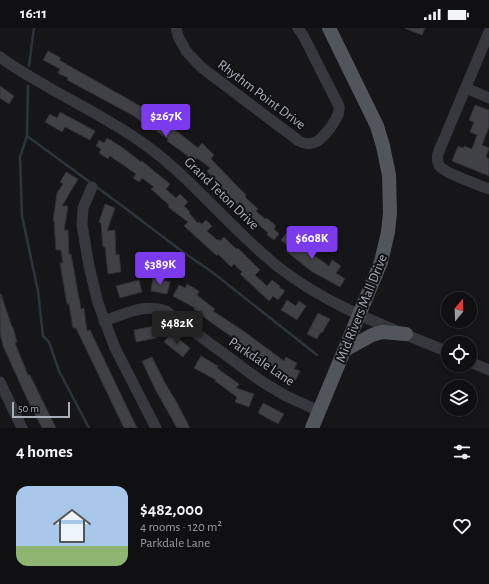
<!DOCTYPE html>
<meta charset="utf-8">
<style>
body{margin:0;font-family:"Alegreya Sans",sans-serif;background:#19191b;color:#f1f3f6;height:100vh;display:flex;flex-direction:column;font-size:15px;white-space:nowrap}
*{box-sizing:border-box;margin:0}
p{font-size:13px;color:#9c9d9f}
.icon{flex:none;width:22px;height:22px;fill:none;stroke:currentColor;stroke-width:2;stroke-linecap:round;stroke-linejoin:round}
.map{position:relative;height:400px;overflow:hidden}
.side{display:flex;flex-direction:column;background:#101012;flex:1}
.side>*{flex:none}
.needle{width:26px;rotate:19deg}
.controls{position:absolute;left:441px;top:264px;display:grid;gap:8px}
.controls a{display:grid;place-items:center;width:36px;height:36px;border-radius:50%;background:#101012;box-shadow:0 2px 6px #0003,0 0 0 1px #303032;font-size:20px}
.scale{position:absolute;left:12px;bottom:10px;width:58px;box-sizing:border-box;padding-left:4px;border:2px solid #a8adb8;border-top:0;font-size:11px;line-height:14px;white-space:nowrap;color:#a8adb8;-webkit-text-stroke:3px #111113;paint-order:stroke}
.price{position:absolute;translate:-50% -34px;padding:0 9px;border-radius:4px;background:#7c3aed;color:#fff;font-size:13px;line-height:26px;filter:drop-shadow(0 1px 2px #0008)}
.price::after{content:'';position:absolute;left:50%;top:24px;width:12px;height:9px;margin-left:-6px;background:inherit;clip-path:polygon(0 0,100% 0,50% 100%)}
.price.selected{background:#222;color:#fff}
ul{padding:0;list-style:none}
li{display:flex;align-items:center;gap:12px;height:100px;padding:0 16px}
li span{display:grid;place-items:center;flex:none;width:112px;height:80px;border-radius:12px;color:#555}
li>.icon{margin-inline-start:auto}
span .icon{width:48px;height:48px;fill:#fffc;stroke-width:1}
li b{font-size:17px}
h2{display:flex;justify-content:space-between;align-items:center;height:48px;padding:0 16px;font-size:17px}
.status{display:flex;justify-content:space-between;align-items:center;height:28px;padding:0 20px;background:#101012;direction:ltr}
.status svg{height:11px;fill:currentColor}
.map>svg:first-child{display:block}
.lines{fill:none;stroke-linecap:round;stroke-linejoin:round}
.stream{stroke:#2c353c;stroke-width:2.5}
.building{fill:#404145;stroke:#303034}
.minor{stroke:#37383d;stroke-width:11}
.major{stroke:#53555c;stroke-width:14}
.labels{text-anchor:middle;stroke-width:4;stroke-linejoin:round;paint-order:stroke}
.street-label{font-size:14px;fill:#a8adb8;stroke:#111113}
</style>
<div class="status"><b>16:11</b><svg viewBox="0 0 49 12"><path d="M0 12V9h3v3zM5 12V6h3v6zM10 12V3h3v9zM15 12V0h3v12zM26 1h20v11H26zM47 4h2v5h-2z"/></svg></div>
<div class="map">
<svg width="489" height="400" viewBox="0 0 489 400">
<rect width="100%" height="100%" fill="#161618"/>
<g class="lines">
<path class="stream" d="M29,38L34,0
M28,58L27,108L20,129L22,188L38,263L43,308L49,314L59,343L89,400
M27,108L121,177L183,224L212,244L317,327"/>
</g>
<path class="building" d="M404,0H425L422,7Z
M48,23L61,30L59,32L156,87L198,120L202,115L214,127L211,131L246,167L245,169L258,181L256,183L265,191L267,190L276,198L274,201L279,206L274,212L267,207L268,205L245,184L214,154L210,149L211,148L207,143L210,140L197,130L193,134L187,129L188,128L167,113L168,111L155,102L154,103L134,88L67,52L68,50L58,45L60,41L43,32Z
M0,58L14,68L9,76L0,70Z
M475,77L489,82V99L482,117L489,120L486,129L489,131V148L452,133L458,118L463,120L464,118L472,121L477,107L470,104L474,94L469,92Z
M60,84L95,103L90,112L65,99L62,104L45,94L50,86L57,90Z
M107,110L122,119L141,134L142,133L170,156L166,161L176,170L180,166L188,174L184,178L190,184L189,185L198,195L199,194L202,196L206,192L212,198L207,203L217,212L218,211L220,213L224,209L233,218L237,221L238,220L260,242L255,247L267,258L272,252L280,258L279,259L285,263L278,272L273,268L269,273L240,246L242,244L234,236L231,239L218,226L217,228L184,198L188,194L168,179L169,177L151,161L154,159L142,150L139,154L133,150L136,146L110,128L108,131L99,125L101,121L96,118L99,112L104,115Z
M66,144L78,151L62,178H68L64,202H68L69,226H71L81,281L84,280L87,303L90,302L137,400H124L76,300H73L69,276H67L60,235H63L61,222H56L54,193H53L57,165L63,156L60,154Z
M105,176L115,180L107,203L115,202L116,227L119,226L121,244L108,246L105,219H103L101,195L99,194Z
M290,201L304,212L299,217L329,238L332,232L341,238L336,245L345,251L340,259L311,243L286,223L290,219L281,212Z
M153,250L170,254L167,266L151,263Z
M139,252L142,264L120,270L116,258Z
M187,256L199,263L197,267L215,281L213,283L242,302L284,333L286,329L297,335L294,341L300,343L295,353L278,344L279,343L235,312V311L213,296L194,281L195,280L173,268L179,257L185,260Z
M0,266H1L12,299H13L17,314L15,315L28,347H30L56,400H42L29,375L3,318L0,305Z
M287,272L296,278L299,273L306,278L297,292L281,282Z
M318,285L330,291L322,305L321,304L317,311L307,306Z
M154,298L157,310L136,314L134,302Z
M171,305L190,320L183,329L164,314Z
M201,328L218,338L217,340L239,356L236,360L254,366L249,379L235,374L237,369L215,353L216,352L194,340Z
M152,329L165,355L176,373L190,400H177L155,361L142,333Z
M263,375L284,386L278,396L258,385Z"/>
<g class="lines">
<path class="minor" d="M176,0L178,8L186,23L201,39L299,113C314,121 322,110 331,99C335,92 340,87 339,78L304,9L298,0
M489,4L442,116C439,122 435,130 439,137C442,144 479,157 489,161
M0,29C47,63 101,84 147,118C196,154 233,204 281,241C330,279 391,300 448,324
M466,60L489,70
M92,159L83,180L82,197L89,238L98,275L115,320L156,400
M104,293C125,286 144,275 166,283L261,353L286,368L319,383
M470,334L489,342
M0,354L22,400"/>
<path class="major" d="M345,322L372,307L382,304L406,306
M312,400L381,234L388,204L390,185L389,147L383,118L377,98L329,0"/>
</g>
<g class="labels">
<g class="street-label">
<text transform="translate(262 66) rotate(37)" y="5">Rhythm Point Drive</text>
<text transform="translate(222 165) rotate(44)" y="5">Grand Teton Drive</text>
<text transform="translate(361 280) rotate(-68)" y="5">Mid Rivers Mall Drive</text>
<text transform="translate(262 333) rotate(34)" y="5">Parkdale Lane</text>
</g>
</g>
</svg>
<div class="controls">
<a><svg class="needle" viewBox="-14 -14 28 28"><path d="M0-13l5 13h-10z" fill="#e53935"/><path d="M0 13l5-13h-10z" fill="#9c9d9f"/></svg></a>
<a><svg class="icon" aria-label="locate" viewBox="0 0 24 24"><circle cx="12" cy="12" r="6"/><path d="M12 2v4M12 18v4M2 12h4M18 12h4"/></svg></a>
<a><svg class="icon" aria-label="layers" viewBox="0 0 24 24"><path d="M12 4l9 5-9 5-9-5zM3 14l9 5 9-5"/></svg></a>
</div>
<div class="scale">50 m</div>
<b class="price" style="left:166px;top:110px">$267K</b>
<b class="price" style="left:312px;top:232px">$608K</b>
<b class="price" style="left:160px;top:258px">$389K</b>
<b class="price selected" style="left:177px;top:317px">$482K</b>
</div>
<section class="side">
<h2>4 homes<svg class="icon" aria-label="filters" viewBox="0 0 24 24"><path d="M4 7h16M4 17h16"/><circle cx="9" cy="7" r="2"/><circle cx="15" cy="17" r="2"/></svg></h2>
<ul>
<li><span style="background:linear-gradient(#a9c7e8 75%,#8fb573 0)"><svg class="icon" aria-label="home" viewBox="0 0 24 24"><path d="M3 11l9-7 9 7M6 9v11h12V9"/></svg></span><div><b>$482,000</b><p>4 rooms · 120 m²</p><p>Parkdale Lane</p></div><svg class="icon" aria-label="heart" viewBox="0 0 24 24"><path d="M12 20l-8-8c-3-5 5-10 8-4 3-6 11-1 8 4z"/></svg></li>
</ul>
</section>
